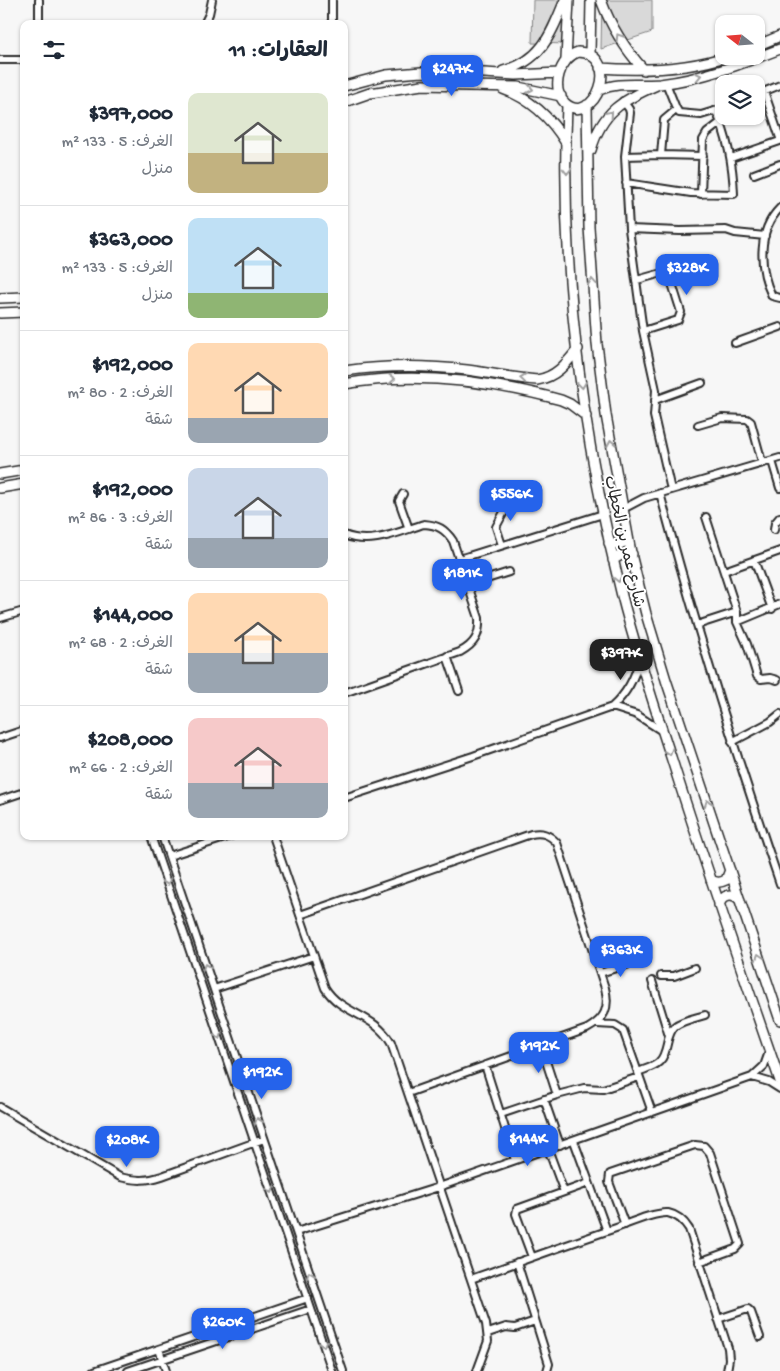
<!DOCTYPE html>
<html lang="ar">
<meta charset="utf-8">
<style>
body{margin:0;font-family:"Gochi Hand","Playpen Sans Arabic",sans-serif;background:#f2f2f3;color:#1f2937;direction:rtl;height:100vh;display:flex;flex-direction:column;font-size:19px;white-space:nowrap}
*{box-sizing:border-box;margin:0}
p{font-size:16px;color:#747a83}
.icon{flex:none;width:28px;height:28px;fill:none;stroke:currentColor;stroke-width:2;stroke-linecap:round;stroke-linejoin:round}
.map{position:relative;flex:1;overflow:hidden;direction:ltr}
.drawer{position:absolute;left:20px;top:20px;width:328px;height:820px;display:flex;flex-direction:column;background:#fff;border-radius:10px;box-shadow:0 1px 4px #0004;direction:rtl}
.drawer>*{flex:none}
.needle{width:32px;rotate:287deg}
.buttons{position:absolute;left:715px;top:15px;display:grid;gap:10px}
.buttons a{display:grid;place-items:center;width:50px;height:50px;border-radius:10px;background:#fff;box-shadow:0 1px 4px #0004;font-size:25px}
.price{position:absolute;translate:-50% -42px;padding:0 11px;border-radius:10px;background:#2563eb;color:#fff;font-size:16px;line-height:32px;filter:drop-shadow(0 1px 2px #0008)}
.price::after{content:'';position:absolute;left:50%;top:30px;width:15px;height:11px;margin-left:-8px;background:inherit;clip-path:polygon(0 0,100% 0,50% 100%)}
.price.selected{background:#222;color:#fff}
ul{padding:0;list-style:none}
li{display:flex;align-items:center;gap:15px;height:125px;padding:0 20px}
li+li{border-top:1px solid #e0e1e3}
li span{display:grid;place-items:center;flex:none;width:140px;height:100px;border-radius:10px;color:#555}
li>.icon{margin-inline-start:auto}
span .icon{width:60px;height:60px;fill:#fffc;stroke-width:1}
li b{font-size:21px}
h2{display:flex;justify-content:space-between;align-items:center;height:60px;padding:0 20px;font-size:21px}
.map>svg:first-child{display:block}
.green{fill:#d9d9d9;stroke:#828282}
.lines{fill:none;stroke-linecap:round;stroke-linejoin:round}
.street-casing{stroke:#2b2b2b;stroke-width:10}
.secondary-casing{stroke:#2b2b2b;stroke-width:12}
.street{stroke:#fff;stroke-width:6}
.secondary{stroke:#fff;stroke-width:9}
.oneway{stroke:#a0a0a0}
.labels{text-anchor:middle;stroke-width:4;stroke-linejoin:round;paint-order:stroke}
.street-label{font-size:16px;fill:#2b2b2b;stroke:#fff}
</style>
<div class="map">
<svg width="780" height="1371" viewBox="0 0 780 1371">
<rect width="100%" height="100%" fill="#f7f7f7"/>
<filter id="ink" filterUnits="userSpaceOnUse"><feTurbulence type="fractalNoise" baseFrequency=".02" numOctaves="2"/><feDisplacementMap in="SourceGraphic" scale="10" xChannelSelector="R" yChannelSelector="G"/><feConvolveMatrix kernelMatrix="1 2 1 2 8 2 1 2 1" color-interpolation-filters="sRGB"/></filter>
<g filter="url(#ink)">
<path class="green" d="M533,0H568V44L532,43Z
M602,0H652V32L601,49Z"/>
<g class="lines">
<defs>
<path id="street" d="M39,24V0
M204,24L209,14L212,0
M332,24V0
M0,60H24
M666,83L676,108L679,113L701,115L724,108
M764,91L780,138
M756,95L780,85
M623,101L629,109L630,113L625,156L629,229L643,331L656,390L654,416L671,490
M661,155L664,120L676,110
M625,156L661,155L703,156
M731,158L780,141
M754,174L780,164
M626,183L691,193L734,194C733,164 728,138 716,111
M701,194L703,140L707,133L721,122
M780,208C757,231 759,269 772,296L780,298
M629,229L680,231L726,230L735,233L765,236
M637,280L662,273H667L670,277L681,312L678,320L643,331
M735,343L780,327
M655,400L702,383
M698,425L722,418L747,419L751,422L762,462
M772,461L780,488
M660,493C695,625 736,755 780,884
M403,494L399,501L409,529
M623,509L644,498L780,458
M706,517L737,612V622L747,644L757,676L761,679L770,678L777,680
M774,530L775,523L780,517
M344,535C371,546 398,532 424,524C438,525 445,529 453,541L479,618C480,635 475,644 460,652L344,693
M502,545L496,527L504,512L503,503
M459,559L603,514
M754,560L772,609
M724,571L780,551
M468,585L509,572
M0,618L24,611
M737,622L780,604
M697,625L737,612
M447,656L459,691
M612,707L637,715L662,731
M0,738L24,730
M732,742L770,722L780,714
M344,798L473,756L612,707C626,694 635,679 639,660
M0,800L24,792
M151,836L332,1371
M162,836L343,1371
M273,836L325,988C342,1015 374,1013 391,1043L486,1324L488,1341L477,1371
M169,856L231,836
M300,915L531,834C542,832 549,834 557,843L605,988C610,1008 605,1019 587,1029L408,1093
M600,973L636,962
M661,976H674L695,968
M652,981L669,1036
M214,989L314,956
M597,1024L615,1025L623,1030L652,1112
M541,1046L557,1095
M485,1065L515,1160
M638,1072C645,1069 654,1067 659,1062C669,1053 665,1035 675,1026C683,1020 696,1018 705,1015
M752,1077L769,1082L780,1089
M544,1099L560,1145
M0,1107L120,1177C136,1181 147,1181 162,1176L264,1139
M501,1114L557,1095L584,1088L603,1089L639,1077
M574,1141L607,1231
M548,1149L564,1192
M625,1225L609,1182L610,1174L695,1145L704,1146L710,1153L740,1244L735,1249L699,1262
M296,1232L439,1187L752,1077L764,1066L769,1052
M532,1257L516,1214L517,1209L589,1183
M517,1262L549,1364L547,1371
M471,1279C519,1262 568,1244 616,1228C630,1223 654,1212 668,1213C678,1215 684,1221 689,1229L728,1348L729,1359L727,1371
M718,1319L748,1309L751,1312L760,1337
M488,1333L506,1327L515,1328L535,1321
M159,1349L166,1371
M94,1371L308,1298
M128,1371L311,1309"/>
<path id="secondary" d="M601,0C611,27 625,49 644,70
M756,46L780,36
M578,52C624,54 594,129 565,103C550,88 560,58 578,52Z
M590,54L591,0
M566,59L569,0
M600,68C643,71 687,70 728,56
M503,71C542,61 551,34 565,0
M344,86L386,75L421,72L484,73L516,75L559,73
M503,89C531,99 551,118 566,143
M599,90C620,81 639,86 660,84C702,79 741,64 780,49
M344,102L370,93L422,85L518,87L561,96
M567,105C560,269 582,436 622,596C636,651 654,705 672,760C706,868 743,974 780,1081
M587,105L589,227L597,344L606,415L632,558L646,614L666,680L780,1020
M591,150C602,111 623,100 657,85
M0,298L24,297
M0,313L24,312
M344,371C386,365 425,365 467,370C491,373 513,378 537,380C556,377 566,364 578,349
M344,384C416,371 491,381 561,400L570,404L586,416
M0,474L24,470
M0,488L24,484
M609,543C618,546 624,545 628,537
M613,560L621,555L632,554
M711,880C717,883 720,883 726,880L730,870
M719,905C723,894 732,892 740,900"/>
</defs>
<use href="#street" class="street-casing"/>
<use href="#secondary" class="secondary-casing"/>
<use href="#street" class="street"/>
<use href="#secondary" class="secondary"/>
</g>
<defs><path id="oneway-chevron" d="M-2-3.5L2.5 0L-2 3.5" fill="none" stroke-width="1.6" stroke-linecap="round" stroke-linejoin="round" transform="scale(1.25)"/></defs>
<g class="oneway">
<use href="#oneway-chevron" transform="translate(619 37) rotate(-122)"/>
<use href="#oneway-chevron" transform="translate(698 76) rotate(-12)"/>
<use href="#oneway-chevron" transform="translate(530 89) rotate(11)"/>
<use href="#oneway-chevron" transform="translate(610 114) rotate(-49)"/>
<use href="#oneway-chevron" transform="translate(567 171) rotate(90)"/>
<use href="#oneway-chevron" transform="translate(592 282) rotate(-95)"/>
<use href="#oneway-chevron" transform="translate(523 378) rotate(-174)"/>
<use href="#oneway-chevron" transform="translate(392 379) rotate(-3)"/>
<use href="#oneway-chevron" transform="translate(582 385) rotate(83)"/>
<use href="#oneway-chevron" transform="translate(611 443) rotate(-100)"/>
<use href="#oneway-chevron" transform="translate(618 579) rotate(77)"/>
<use href="#oneway-chevron" transform="translate(669 752) rotate(72)"/>
<use href="#oneway-chevron" transform="translate(708 803) rotate(-109)"/>
<use href="#oneway-chevron" transform="translate(167 882) rotate(71)"/>
<use href="#oneway-chevron" transform="translate(759 957) rotate(-108)"/>
<use href="#oneway-chevron" transform="translate(206 967) rotate(-109)"/>
<use href="#oneway-chevron" transform="translate(219 1036) rotate(71)"/>
<use href="#oneway-chevron" transform="translate(258 1121) rotate(-109)"/>
<use href="#oneway-chevron" transform="translate(271 1190) rotate(71)"/>
<use href="#oneway-chevron" transform="translate(310 1275) rotate(-109)"/>
<use href="#oneway-chevron" transform="translate(323 1344) rotate(71)"/>
</g>
</g>
<g class="labels">
<g class="street-label">
<text transform="translate(626 541) rotate(77)" y="6">شارع عمر بن الخطاب</text>
</g>
</g>
</svg>
<div class="buttons">
<a><svg class="needle" viewBox="-14 -14 28 28"><path d="M0-13l5 13h-10z" fill="#e53935"/><path d="M0 13l5-13h-10z" fill="#747a83"/></svg></a>
<a><svg class="icon" aria-label="layers" viewBox="0 0 24 24"><path d="M12 4l9 5-9 5-9-5zM3 14l9 5 9-5"/></svg></a>
</div>
<b class="price" style="left:452px;top:97px">$247K</b>
<b class="price" style="left:687px;top:296px">$328K</b>
<b class="price" style="left:511px;top:522px">$556K</b>
<b class="price" style="left:462px;top:601px">$181K</b>
<b class="price selected" style="left:621px;top:681px">$397K</b>
<b class="price" style="left:621px;top:978px">$363K</b>
<b class="price" style="left:539px;top:1074px">$192K</b>
<b class="price" style="left:262px;top:1100px">$192K</b>
<b class="price" style="left:528px;top:1167px">$144K</b>
<b class="price" style="left:127px;top:1168px">$208K</b>
<b class="price" style="left:223px;top:1350px">$260K</b>
<section class="drawer">
<h2>العقارات: 11<svg class="icon" aria-label="filters" viewBox="0 0 24 24"><path d="M4 7h16M4 17h16"/><circle cx="9" cy="7" r="2"/><circle cx="15" cy="17" r="2"/></svg></h2>
<ul>
<li><span style="background:linear-gradient(#dfe7d0 60%,#c2b280 0)"><svg class="icon" aria-label="home" viewBox="0 0 24 24"><path d="M3 11l9-7 9 7M6 9v11h12V9"/></svg></span><div><b>$397,000</b><p>الغرف: 5 · 133 m²</p><p>منزل</p></div></li>
<li><span style="background:linear-gradient(#bfe0f5 75%,#8fb573 0)"><svg class="icon" aria-label="home" viewBox="0 0 24 24"><path d="M3 11l9-7 9 7M6 9v11h12V9"/></svg></span><div><b>$363,000</b><p>الغرف: 5 · 133 m²</p><p>منزل</p></div></li>
<li><span style="background:linear-gradient(#ffd9b3 75%,#9aa5b1 0)"><svg class="icon" aria-label="home" viewBox="0 0 24 24"><path d="M3 11l9-7 9 7M6 9v11h12V9"/></svg></span><div><b>$192,000</b><p>الغرف: 2 · 80 m²</p><p>شقة</p></div></li>
<li><span style="background:linear-gradient(#c9d6e8 70%,#9aa5b1 0)"><svg class="icon" aria-label="home" viewBox="0 0 24 24"><path d="M3 11l9-7 9 7M6 9v11h12V9"/></svg></span><div><b>$192,000</b><p>الغرف: 3 · 86 m²</p><p>شقة</p></div></li>
<li><span style="background:linear-gradient(#ffd9b3 60%,#9aa5b1 0)"><svg class="icon" aria-label="home" viewBox="0 0 24 24"><path d="M3 11l9-7 9 7M6 9v11h12V9"/></svg></span><div><b>$144,000</b><p>الغرف: 2 · 68 m²</p><p>شقة</p></div></li>
<li><span style="background:linear-gradient(#f6c9c9 65%,#9aa5b1 0)"><svg class="icon" aria-label="home" viewBox="0 0 24 24"><path d="M3 11l9-7 9 7M6 9v11h12V9"/></svg></span><div><b>$208,000</b><p>الغرف: 2 · 66 m²</p><p>شقة</p></div></li>
</ul>
</section>
</div>
